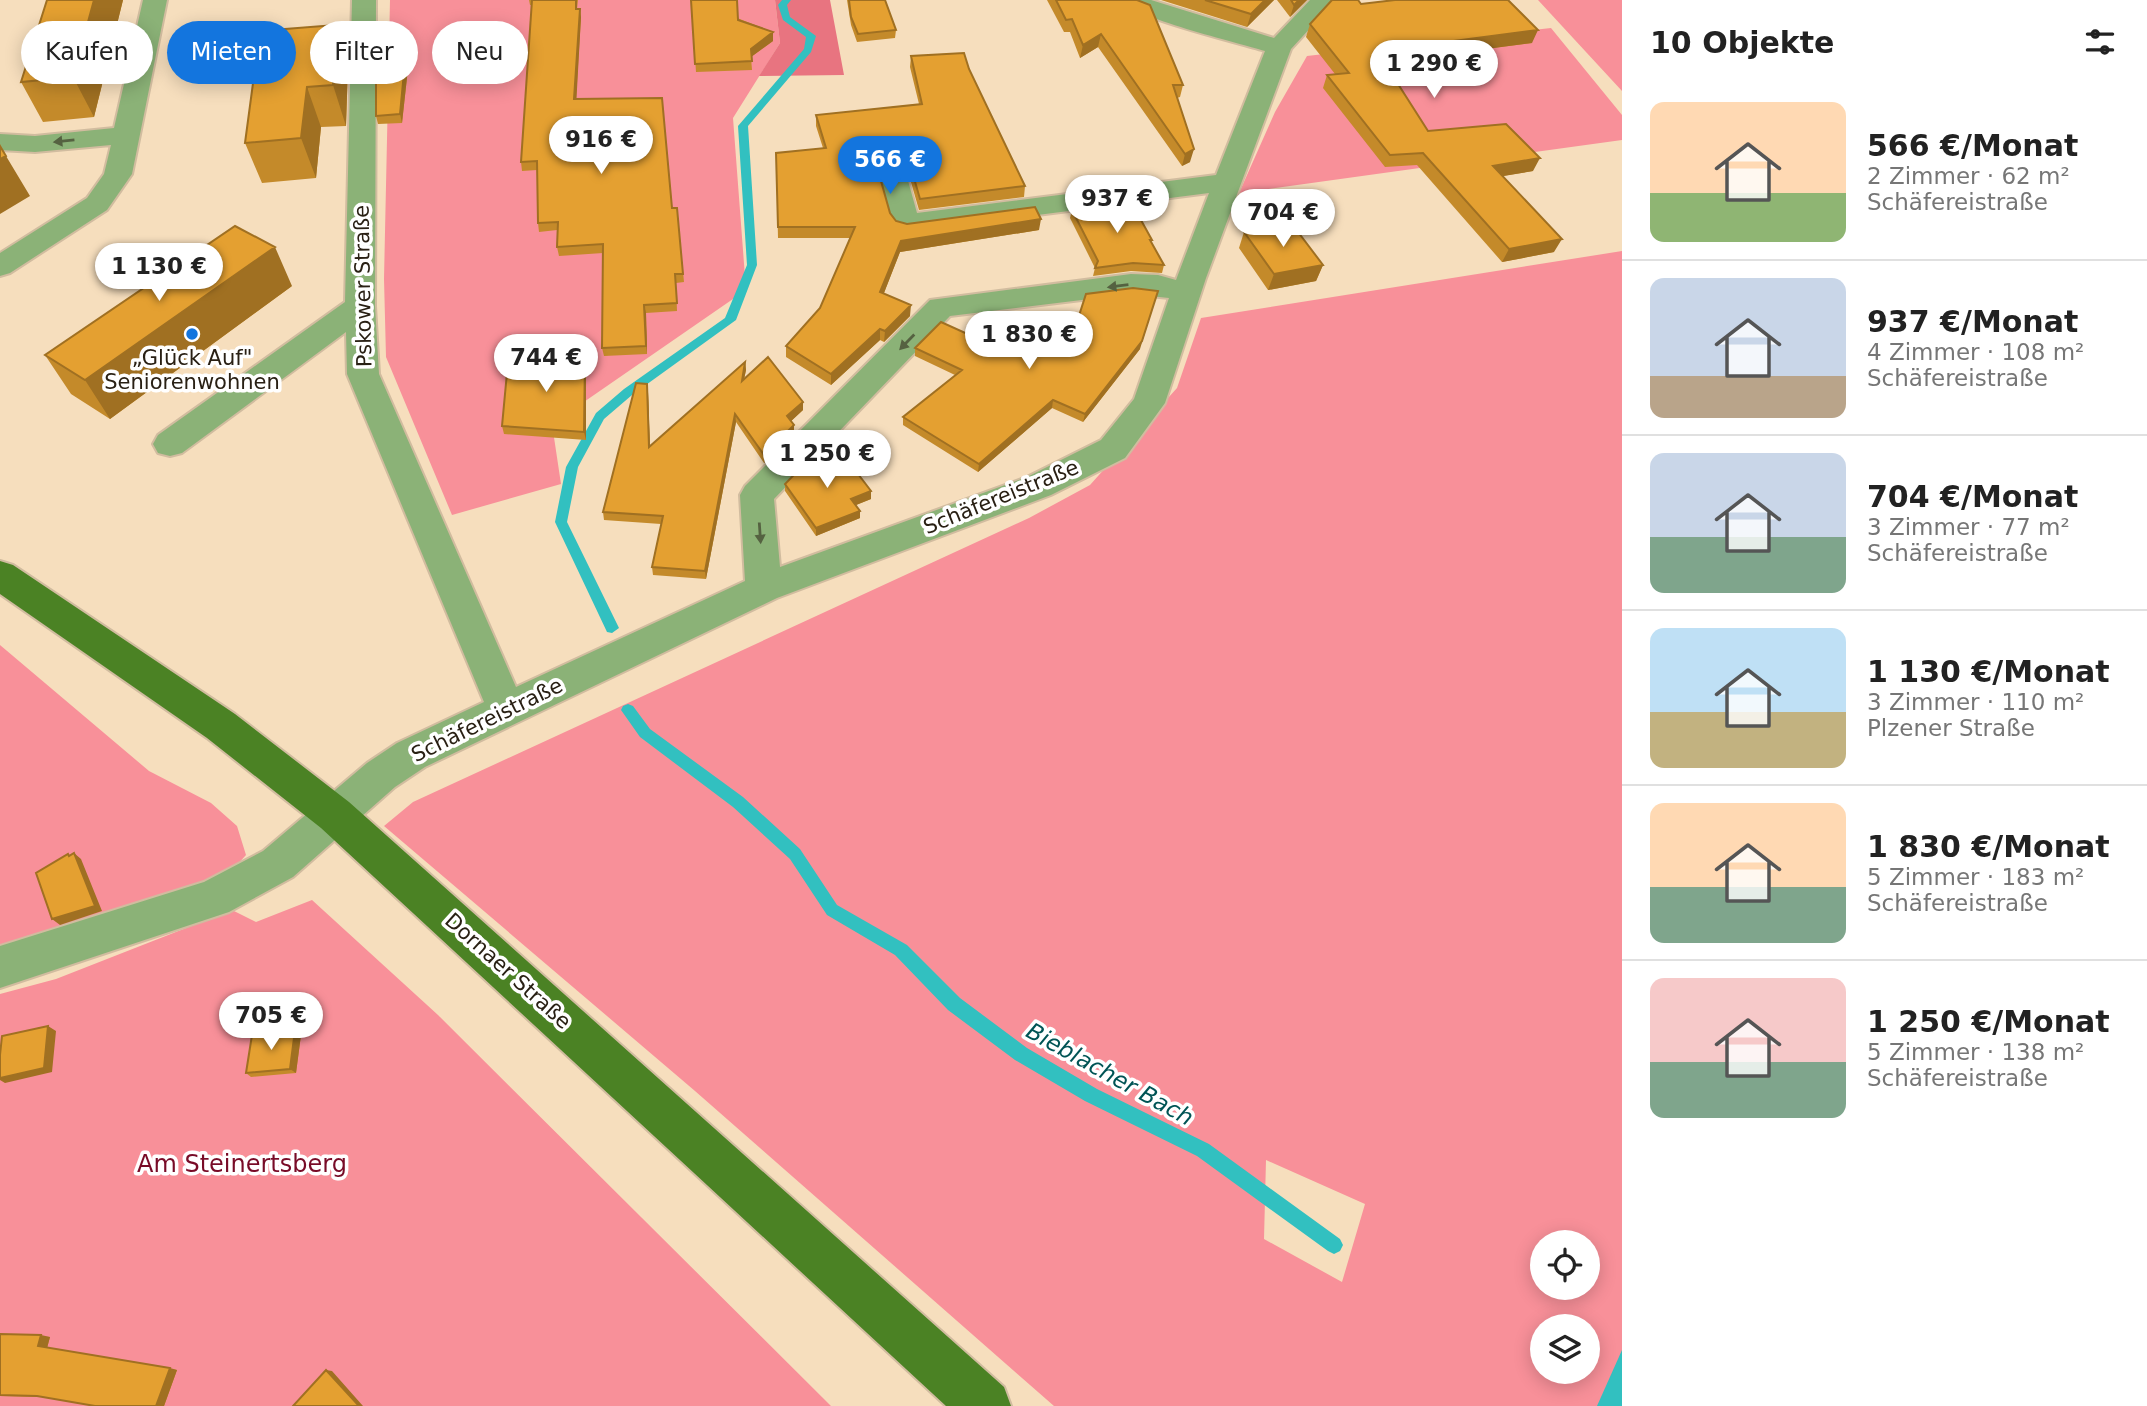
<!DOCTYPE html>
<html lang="de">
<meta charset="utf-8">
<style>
body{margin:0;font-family:"DejaVu Sans",sans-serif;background:#f2f2f2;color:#222;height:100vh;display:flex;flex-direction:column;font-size:26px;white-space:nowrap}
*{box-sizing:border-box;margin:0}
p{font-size:23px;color:#767676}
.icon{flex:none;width:38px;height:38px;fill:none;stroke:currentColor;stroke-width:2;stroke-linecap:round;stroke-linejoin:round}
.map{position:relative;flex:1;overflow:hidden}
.sheet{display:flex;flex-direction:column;background:#fff;width:525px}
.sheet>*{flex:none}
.guide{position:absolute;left:21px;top:21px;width:665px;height:63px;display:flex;gap:14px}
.buttons{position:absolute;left:1530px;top:1230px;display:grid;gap:14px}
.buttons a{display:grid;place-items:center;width:70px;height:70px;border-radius:50%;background:#fff;box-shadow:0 4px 18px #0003;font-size:35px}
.price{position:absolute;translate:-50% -60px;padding:0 16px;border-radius:24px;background:#fff;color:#222;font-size:23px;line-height:46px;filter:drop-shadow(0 2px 4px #0008)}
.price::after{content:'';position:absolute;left:50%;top:42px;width:21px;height:16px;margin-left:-10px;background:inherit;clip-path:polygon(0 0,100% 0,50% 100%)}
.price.current{background:#1375de;color:#fff}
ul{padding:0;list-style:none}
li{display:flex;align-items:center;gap:21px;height:175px;padding:0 28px}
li+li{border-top:2px solid #e0e0e0}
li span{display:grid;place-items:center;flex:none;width:196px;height:140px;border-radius:14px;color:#555}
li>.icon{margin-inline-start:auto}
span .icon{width:84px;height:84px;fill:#fffc;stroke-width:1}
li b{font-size:30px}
h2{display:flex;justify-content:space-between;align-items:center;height:84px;padding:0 28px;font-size:30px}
.tag{padding:0 24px;border-radius:32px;background:#fff;box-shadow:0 4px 18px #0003;font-size:24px;line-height:63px}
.tag.current{background:#1375de;color:#fff}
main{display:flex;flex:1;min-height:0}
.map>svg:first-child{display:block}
.green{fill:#f89099;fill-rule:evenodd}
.forest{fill:#e87480}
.water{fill:#32c0c0}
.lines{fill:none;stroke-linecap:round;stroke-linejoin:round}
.stream{fill:#32c0c0;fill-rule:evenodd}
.minor-casing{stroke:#d1bc9f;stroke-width:4}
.major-casing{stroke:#d1bc9f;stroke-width:4}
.minor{fill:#8bb277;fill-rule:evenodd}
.major{fill:#4b8224;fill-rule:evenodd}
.wall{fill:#c48a2a}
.shaded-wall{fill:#a07022}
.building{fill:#e4a031;stroke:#a07022;stroke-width:2}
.oneway{fill:#556241}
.poi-dot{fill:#1375de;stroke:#fff;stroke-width:2.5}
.labels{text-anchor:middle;stroke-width:7;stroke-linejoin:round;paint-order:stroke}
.street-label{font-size:21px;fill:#292014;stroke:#fff}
.poi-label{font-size:21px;fill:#292014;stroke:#fff}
.water-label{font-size:23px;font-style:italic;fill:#005455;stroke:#fff}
.near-park-label{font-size:24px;fill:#780b27;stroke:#fff}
</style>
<main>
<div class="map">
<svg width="1622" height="1406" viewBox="0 0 1622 1406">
<rect width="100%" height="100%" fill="#f6debd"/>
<path class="green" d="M390,0H775L780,43L733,118L746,290L552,424L561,484L452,515L386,357L384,279Z
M1538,0H1622V91Z
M1551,28L1622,115V140L1239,193L1275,112L1307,56Z
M1622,251V1406H1054L695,1091L384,826L413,802L1029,518L1090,485L1177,388L1201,318ZM1266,1160L1365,1204L1342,1282L1264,1239ZM1542,1242H1587V1288H1542ZM1542,1326H1587V1372H1542Z
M0,645L149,771L211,803L237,826L246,855L227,876L0,954Z
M312,900L438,1015L831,1406H0V994L56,979L232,910L256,922Z"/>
<path class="forest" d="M775,0H830L844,75L759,76L780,43Z"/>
<path class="water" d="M1622,1350V1406H1597Z"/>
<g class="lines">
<path class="stream" d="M782,0H791L787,5L790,17L816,36L811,52L748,126L757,265L736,320L632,395L604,419L578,467L567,522L619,628L612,633L607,632L555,522L566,467L596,413L624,389L725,318L747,265L738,126L804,49L806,37L783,20L778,5Z
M628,704L633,706L650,729L743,797L800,849L837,905L907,945L960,998L1027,1048L1097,1089L1209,1144L1340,1239L1343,1245L1340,1251L1334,1254L1328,1251L1197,1156L1085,1101L1015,1060L948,1010L895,955L827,915L790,859L733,807L640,737L621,710L623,706Z"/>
<defs>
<path id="minor" d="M143,0H167L132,174L107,210L10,273L0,276V253L87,198L104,174L111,145L35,152L0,150V134L35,136L114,128Z
M352,0H376L375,306L379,374L516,687L745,581L740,495L745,486L930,300L1131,274L1158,275L1176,280L1209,193L906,232L896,229L892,223L874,159L878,153L888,151L898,153L902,159L917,213L1216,175L1265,51C1239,43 1131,17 1119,0H1151L1274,38L1310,0H1336L1291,49L1206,278L1165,403L1125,458L1051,495L777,598L425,767L395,787L293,877L229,912L0,988V946L204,882L263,851L367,763L397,743L484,702L347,374L346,332L182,453L170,456L158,453L153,444L158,435L345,302ZM1131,294L1169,298L1134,399L1101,440L1027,477L780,567L774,499L950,316Z"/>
<path id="major" d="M0,561L13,565L235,714L349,802L1004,1387L1011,1406H946L321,828L207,738L0,594Z"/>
</defs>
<use href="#minor" class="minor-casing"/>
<use href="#major" class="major-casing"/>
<use href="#minor" class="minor"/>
<use href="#major" class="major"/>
</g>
<path class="wall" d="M47,0H123L94,117L43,122L21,82Z
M529,0H578L577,9L581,17L576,99L672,208H677L684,282L676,283L677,311L646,313L647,354L604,356L602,348L603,253L559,256L557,247V230L539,232L538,223L537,170L522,171L521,162L532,5H530Z
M691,0L773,32V41L751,57L752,70L696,72Z
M847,0H885L896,30L895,38L857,42L851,25Z
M1047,0H1137L1183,85L1180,97L1177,98L1190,162L1182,166L1098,47L1080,58L1070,32H1064Z
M1161,0H1274L1247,27Z
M1277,0H1307L1290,17Z
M1361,4L1532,43L1384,62L1428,131L1533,171L1502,176L1554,252L1502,262L1417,165L1385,167L1323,88L1327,75L1335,74L1306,37L1310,24Z
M335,25L348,65L346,126L321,127L316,178L262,183L245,143Z
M406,51L409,59L402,123L378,124L376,116Z
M911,56L969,69L1025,186L1024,197L919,210L904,158L899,150L887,148L876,152L874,155L890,213L896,221L907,224L1039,230L900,252L884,293L910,316L884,342L880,340L831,385L786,357V346L820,308L850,238H778L776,153L823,148L816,126V115L919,104L910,67Z
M1072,210L1152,240L1151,243L1164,265L1162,273L1131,271L1093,276L1095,268L1070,218Z
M1244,232L1323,265L1316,281L1268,290L1239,248Z
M292,286L110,419L71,394L45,355Z
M996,347L1140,349L1083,422L1052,408L978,472L903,425V417L955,375L915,356V348Z
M745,362L746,370L744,379L803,410L791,421L794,425V433L764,463L736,422L706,579L653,575L652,567L661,524L604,520L603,512L648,392L650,446Z
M586,364V440L504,434L502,426Z
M785,484L871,491V499L856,505L860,518L816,536L785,491Z
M295,1030L301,1035L296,1073L251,1077L246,1073Z
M0,1334L50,1337L47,1348L177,1370L164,1406H95L44,1397L0,1396Z"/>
<path class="shaded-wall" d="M94,0H123L94,117L73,77Z
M1265,0H1274L1247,27L1251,14Z
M1299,0H1307L1290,17L1294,5Z
M580,9L581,17L576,107L574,99Z
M335,25L348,65L346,126L333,85Z
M1538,30L1532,43L1372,64L1377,51Z
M773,32V41L751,57V49Z
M1101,34L1098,47L1080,58L1083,45Z
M406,51L409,59L402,123L400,114Z
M307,87L321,127L316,178L301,138Z
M888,137L887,148L876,152L871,160L872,149L876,141Z
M1194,149L1190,162L1182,166L1185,154Z
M6,156L30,196L0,214V159Z
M1540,158L1533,171L1486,179L1493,166Z
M1041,219L1039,230L900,252L880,303V292L901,241Z
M1562,239L1554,252L1502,262L1509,249Z
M275,247L292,286L110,419L85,380Z
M1323,265L1316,281L1268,290L1274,274Z
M1158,291L1140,349L1083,422L1085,414Z
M644,305L646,313L647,354L646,346Z
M911,305L910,316L884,342L885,331Z
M880,329V340L831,385V374Z
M585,356L586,364V440L584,432Z
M745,362L746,370L742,389V381Z
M647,384L648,392L650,455L649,447Z
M1053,400L1052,408L978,472L979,464Z
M803,402V410L788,424L787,416Z
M735,414L736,422L706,579L705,571Z
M794,425V433L764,463V455Z
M871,491V499L851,507V499Z
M860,511V518L816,536V528Z
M74,853L81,859L102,911L60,925L52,919Z
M48,1026L56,1031L52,1072L5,1083L0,1080V1078Z
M295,1030L301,1035L296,1073L290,1069Z
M41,1335L50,1337L47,1348L38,1346Z
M170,1368L177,1370L164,1406H156Z
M326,1370L332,1371L363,1406H359Z"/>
<path class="building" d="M47,0H94L73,77L21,82Z
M532,0H576V9H580L574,99L662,98L672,208H677L683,274H675L677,303L644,305L646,346L602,348L603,244L557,247L558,222L538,223L537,161L521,162Z
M691,0H737L738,20L773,32L751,49L752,61L695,64Z
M849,0H885L896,30L858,34L851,17Z
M1056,0H1137L1150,5L1183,85H1173L1194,149L1185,154L1101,34L1083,45L1072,19L1066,20Z
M1205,0H1265L1251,14Z
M1291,0H1299L1294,5Z
M1332,0H1358L1361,4L1395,0H1508L1538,30L1377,51L1428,131L1506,124L1540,158L1493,166L1562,239L1509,249L1423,153L1390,155L1327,75L1349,73L1310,24Z
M335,25L333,85L307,87L301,138L245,143L260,31Z
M406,51L400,114L376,116V53Z
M964,53L969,69L1025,186L920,199L905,147L899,139L888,137L876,141L872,149L890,213L896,221L907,224L1035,207L1041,219L901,241L880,292L911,305L885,331L880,329L831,374L786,346L820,308L855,227H778L776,153L826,148L816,115L922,104L911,56Z
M0,146L6,156L0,159Z
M1131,202L1152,240H1150L1164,265L1133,263L1095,268L1098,261L1072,210Z
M1292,224L1323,265L1274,274L1244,232Z
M235,226L275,247L85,380L45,355Z
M1133,288L1158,291L1142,341L1085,414L1053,400L979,464L903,417L962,370L915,348L941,322L996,347L1009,316L1074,331L1086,294Z
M585,356L584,432L502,426L508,362Z
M768,357L803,402L787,416L794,425L764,455L735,414L705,571L652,567L663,516L603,512L636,383L647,384L649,447L745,362L742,381Z
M816,452L826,465L845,457L871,491L851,499L860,511L816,528L785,484Z
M74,853L95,906L52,919L36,873L68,854L69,856Z
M48,1026L44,1068L0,1078V1055L2,1036Z
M295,1030L290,1069L246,1073L252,1035Z
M0,1334L41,1335L38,1346L170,1368L156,1406H95L37,1396L0,1395Z
M326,1370L359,1406H293Z"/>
<defs><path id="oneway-solid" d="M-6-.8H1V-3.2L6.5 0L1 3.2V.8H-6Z" transform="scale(1.75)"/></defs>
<g class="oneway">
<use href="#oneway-solid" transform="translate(64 141) rotate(174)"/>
<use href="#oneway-solid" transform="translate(1118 286) rotate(173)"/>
<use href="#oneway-solid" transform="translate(907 342) rotate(134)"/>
<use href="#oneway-solid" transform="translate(760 533) rotate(86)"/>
</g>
<circle class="poi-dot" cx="192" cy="334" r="7"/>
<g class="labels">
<g class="street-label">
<text transform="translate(363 286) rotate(-91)" y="7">Pskower Straße</text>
<text transform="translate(1001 497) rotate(-22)" y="7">Schäfereistraße</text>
<text transform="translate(487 720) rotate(-26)" y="7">Schäfereistraße</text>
<text transform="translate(508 971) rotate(42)" y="7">Dornaer Straße</text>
</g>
<g class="poi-label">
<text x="192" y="365">„Glück Auf"<tspan x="192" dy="24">Seniorenwohnen</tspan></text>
</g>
<g class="water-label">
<text transform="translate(1110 1074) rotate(29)" y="8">Bieblacher Bach</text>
</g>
<g class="near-park-label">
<text x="242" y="1172">Am Steinertsberg</text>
</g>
</g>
</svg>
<div class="buttons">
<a><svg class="icon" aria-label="locate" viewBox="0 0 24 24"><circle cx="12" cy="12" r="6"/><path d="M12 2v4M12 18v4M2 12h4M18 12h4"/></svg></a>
<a><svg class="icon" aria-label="layers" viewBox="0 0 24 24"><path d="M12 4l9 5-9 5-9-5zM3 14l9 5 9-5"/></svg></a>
</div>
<b class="price" style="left:1434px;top:100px">1 290 €</b>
<b class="price" style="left:601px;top:176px">916 €</b>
<b class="price current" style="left:890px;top:196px">566 €</b>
<b class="price" style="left:1117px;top:235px">937 €</b>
<b class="price" style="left:1283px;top:249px">704 €</b>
<b class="price" style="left:159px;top:303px">1 130 €</b>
<b class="price" style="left:1029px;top:371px">1 830 €</b>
<b class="price" style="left:546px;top:394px">744 €</b>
<b class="price" style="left:827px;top:490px">1 250 €</b>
<b class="price" style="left:271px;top:1052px">705 €</b>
<div class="guide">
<a class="tag">Kaufen</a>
<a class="tag current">Mieten</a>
<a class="tag">Filter</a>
<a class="tag">Neu</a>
</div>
</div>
<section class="sheet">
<h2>10 Objekte<svg class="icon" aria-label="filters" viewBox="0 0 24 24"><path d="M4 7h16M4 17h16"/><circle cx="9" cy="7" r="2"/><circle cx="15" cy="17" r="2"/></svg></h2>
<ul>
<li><span style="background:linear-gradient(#ffd9b3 65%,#8fb573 0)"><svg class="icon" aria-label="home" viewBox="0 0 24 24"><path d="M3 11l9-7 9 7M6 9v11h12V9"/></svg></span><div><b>566 €/Monat</b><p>2 Zimmer · 62 m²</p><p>Schäfereistraße</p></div></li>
<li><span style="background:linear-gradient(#c9d6e8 70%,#b9a48a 0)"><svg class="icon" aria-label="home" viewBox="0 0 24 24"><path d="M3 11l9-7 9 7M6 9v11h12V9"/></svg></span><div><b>937 €/Monat</b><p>4 Zimmer · 108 m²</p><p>Schäfereistraße</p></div></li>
<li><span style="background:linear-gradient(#c9d6e8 60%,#7fa58c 0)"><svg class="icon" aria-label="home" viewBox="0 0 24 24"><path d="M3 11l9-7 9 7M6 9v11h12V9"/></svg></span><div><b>704 €/Monat</b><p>3 Zimmer · 77 m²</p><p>Schäfereistraße</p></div></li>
<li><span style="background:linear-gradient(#bfe0f5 60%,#c2b280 0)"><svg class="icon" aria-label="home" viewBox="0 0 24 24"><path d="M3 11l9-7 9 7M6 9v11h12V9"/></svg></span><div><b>1 130 €/Monat</b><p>3 Zimmer · 110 m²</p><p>Plzener Straße</p></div></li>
<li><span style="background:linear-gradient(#ffd9b3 60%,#7fa58c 0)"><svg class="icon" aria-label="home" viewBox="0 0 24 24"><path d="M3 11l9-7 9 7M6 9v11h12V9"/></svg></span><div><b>1 830 €/Monat</b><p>5 Zimmer · 183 m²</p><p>Schäfereistraße</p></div></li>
<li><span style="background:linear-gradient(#f6c9c9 60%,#7fa58c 0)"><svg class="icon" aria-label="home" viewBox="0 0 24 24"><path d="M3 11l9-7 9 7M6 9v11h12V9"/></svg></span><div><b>1 250 €/Monat</b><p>5 Zimmer · 138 m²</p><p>Schäfereistraße</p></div></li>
</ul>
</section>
</main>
